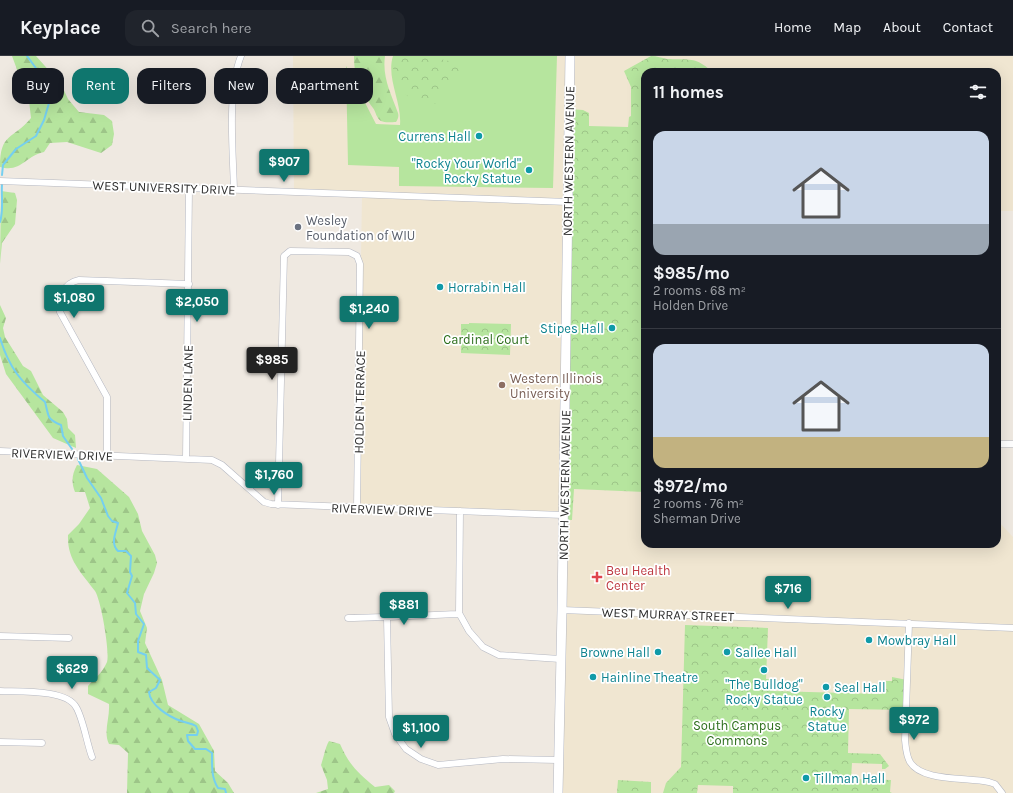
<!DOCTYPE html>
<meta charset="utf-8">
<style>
body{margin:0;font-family:Karla,sans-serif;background:#20242c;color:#f1f3f6;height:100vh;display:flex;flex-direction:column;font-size:15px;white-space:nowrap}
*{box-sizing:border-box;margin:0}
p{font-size:13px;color:#9ea1a6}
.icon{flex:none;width:22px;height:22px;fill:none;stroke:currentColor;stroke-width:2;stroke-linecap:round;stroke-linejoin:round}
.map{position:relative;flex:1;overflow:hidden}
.panel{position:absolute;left:641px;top:12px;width:360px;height:480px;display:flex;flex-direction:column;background:#171b24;border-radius:12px;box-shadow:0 4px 16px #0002}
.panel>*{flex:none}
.banner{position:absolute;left:12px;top:12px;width:380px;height:36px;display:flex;gap:8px}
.price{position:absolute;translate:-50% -34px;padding:0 9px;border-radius:4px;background:#0f766e;color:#fff;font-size:13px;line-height:26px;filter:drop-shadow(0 1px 2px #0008)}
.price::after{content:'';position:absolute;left:50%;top:24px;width:12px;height:9px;margin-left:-6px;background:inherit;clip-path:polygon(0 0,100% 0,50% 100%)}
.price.selected{background:#222;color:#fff}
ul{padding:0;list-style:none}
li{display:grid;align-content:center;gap:8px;height:212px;padding:0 12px}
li+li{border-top:1px solid #363941}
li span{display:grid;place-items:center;height:124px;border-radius:12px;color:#555}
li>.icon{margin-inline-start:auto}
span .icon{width:72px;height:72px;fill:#fffc;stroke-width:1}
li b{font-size:17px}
h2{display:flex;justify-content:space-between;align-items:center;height:48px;padding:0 12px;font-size:17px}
.pill{padding:0 14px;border-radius:12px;background:#171b24;box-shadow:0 4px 16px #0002;font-size:14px;line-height:36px}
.pill.selected{background:#0f766e;color:#fff}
header{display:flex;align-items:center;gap:24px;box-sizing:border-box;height:56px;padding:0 20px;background:#171b24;border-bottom:1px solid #363941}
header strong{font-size:19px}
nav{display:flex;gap:22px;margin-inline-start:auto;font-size:14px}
.search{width:280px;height:36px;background:#20242c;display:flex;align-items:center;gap:10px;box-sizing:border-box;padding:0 14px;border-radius:12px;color:#9ea1a6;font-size:15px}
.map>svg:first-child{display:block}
.education{fill:#f0e6d1}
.grass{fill:#b6e59e}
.forest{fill:url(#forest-firs)}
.park{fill:url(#park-crowns)}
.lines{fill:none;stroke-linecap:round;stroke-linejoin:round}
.stream{stroke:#75cff0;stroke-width:2}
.street-casing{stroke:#b4b7c1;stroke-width:7}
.secondary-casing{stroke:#b4b7c1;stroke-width:10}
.street{stroke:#fff;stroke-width:6}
.secondary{stroke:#fff;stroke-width:9}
.culture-dot{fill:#0f9aa8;stroke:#fff;stroke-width:1.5}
.worship-dot{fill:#6b7280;stroke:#fff;stroke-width:1.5}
.education-dot{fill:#8d6e63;stroke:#fff;stroke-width:1.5}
.health-dot{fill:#e0444e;stroke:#fff;stroke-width:1.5}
.labels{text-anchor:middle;stroke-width:3.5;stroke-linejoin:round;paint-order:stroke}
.culture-label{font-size:13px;fill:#0d838f;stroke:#fff;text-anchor:start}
.street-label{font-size:13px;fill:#2e2e2e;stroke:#fff}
.worship-label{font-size:13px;fill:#5b616d;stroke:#fff;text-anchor:start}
.park-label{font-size:13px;fill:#2c6e1b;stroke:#fff}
.education-label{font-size:13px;fill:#785e54;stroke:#fff;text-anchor:start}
.health-label{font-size:13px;fill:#be3a42;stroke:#fff;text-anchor:start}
</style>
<header>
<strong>Keyplace</strong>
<div class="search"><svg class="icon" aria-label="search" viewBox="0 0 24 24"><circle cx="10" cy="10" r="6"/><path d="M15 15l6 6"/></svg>Search here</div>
<nav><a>Home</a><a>Map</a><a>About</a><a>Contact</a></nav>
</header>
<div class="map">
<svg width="1013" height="737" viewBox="0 0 1013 737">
<defs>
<pattern id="forest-firs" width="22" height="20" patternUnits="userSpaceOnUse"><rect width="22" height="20" fill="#b6e59e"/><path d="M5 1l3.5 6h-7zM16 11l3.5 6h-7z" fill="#9dc588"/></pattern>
<pattern id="park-crowns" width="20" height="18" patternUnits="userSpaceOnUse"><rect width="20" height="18" fill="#b6e59e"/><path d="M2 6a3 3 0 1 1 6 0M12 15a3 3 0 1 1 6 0" fill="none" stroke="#9dc588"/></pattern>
</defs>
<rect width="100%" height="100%" fill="#efe9e1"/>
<path class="education" d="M293,0H1013V155H997V16H645V488H997V464L1013,481V737H558L563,459L357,452L362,139L294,136Z"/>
<path class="grass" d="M393,0H557L553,132L399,130V111L348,109L346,10L376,68L400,69C402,46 386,22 393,0Z"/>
<path class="forest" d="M12,0H36L61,28L68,43L79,56L104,59L112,65L114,78L112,89L101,97L67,86L50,87L44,96C25,100 21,117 0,111C0,76 13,84 31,62L28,36L22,27Z
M354,0H385C382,21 391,38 398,57C399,60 398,63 396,66C392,66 385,67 381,65C376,62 376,56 373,52C360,34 354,23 354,0Z
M1,135L15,137L17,144L15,168L2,187L0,208Z
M0,249L6,262L3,272L5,281L23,310L31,315L43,339L63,356L67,363L68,372L75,379L76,392L53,382L6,318L0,299Z
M77,409L97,413L129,441L138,458L142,475L155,499L157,507L154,517L144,538L140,555L147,572L145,587L162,624L168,649L199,668L214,695L215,715L228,727L234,737H127L128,697L119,689L109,688C103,676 110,662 109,648L88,638V630C94,623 103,616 107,606C110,596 101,544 95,535C81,516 67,504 68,479L79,468L90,452L85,436H75C71,426 72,418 77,409Z
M329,685L340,688C349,709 358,717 375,731L389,729L395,735L394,737H316L328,733L327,724L321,709C324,701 325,692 329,685Z"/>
<path class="park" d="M394,0C412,0 465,0 465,19L445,30L439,47C411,54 388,27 394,0Z
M651,0C657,0 662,2 667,3C688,4 696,0 712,16H645V436L574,433L572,464H563L569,53L583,54L589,57V70L628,71L629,61L631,60V31L624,15Z
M469,267L511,268L510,299L461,297V268H469Z
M685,569L768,572L766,623H772V635L882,638L883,625H892V621L907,624L906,654L849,653L848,697L880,698L889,710L885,713H882V708L852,707L851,723L891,724L890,736L892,737H733V730L698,729L697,737H663L666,727L681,711Z
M618,724L651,726V737H617Z"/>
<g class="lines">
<path class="stream" d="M2,119L3,109L16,93L36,80L44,64L49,47V30L27,0
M0,166C4,153 1,141 2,128
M0,282C9,312 21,326 45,346C49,360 46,363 61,369L63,380L72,393
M78,403L87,422L101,442L108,460L112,465L118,467C116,476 110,488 118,495H126L131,500L130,516L132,520L127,537L135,547L136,558L144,568L138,585V596L146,599L147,612L160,624L156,632L149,636C150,649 169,661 181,665C186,667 191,667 196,670L198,675L197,679H187L188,685L195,693H206L212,697C212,709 211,721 218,732L225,733L226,737"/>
<defs>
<path id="street" d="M0,125L568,146
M234,134C233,95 227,35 241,0
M997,388H1013
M0,395L212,404L222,409L264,446L271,448L563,459
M107,399V341L60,256C57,242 64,227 79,224L189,228
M186,403L189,132
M278,449L284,200L290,195L349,196L357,200L360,208L357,452
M460,455L459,557L469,575L483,591L499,599L560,603
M562,554L1013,572
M348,562C385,562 422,559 459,558
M387,562L389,661L395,678L406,693L421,703L438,709L503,703L558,704
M909,567L905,684C906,692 906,699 910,706C922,726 968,721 989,726L995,728L1002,737
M0,580L69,582
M0,635C19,636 66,633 76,651C83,662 87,688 92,701
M0,686L42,687"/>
<path id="secondary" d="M558,737L562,554L570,0"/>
</defs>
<use href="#street" class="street-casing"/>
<use href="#secondary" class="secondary-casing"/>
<use href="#street" class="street"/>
<use href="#secondary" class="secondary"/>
</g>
<g class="culture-dot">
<circle cx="479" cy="80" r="4"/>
<circle cx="529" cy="114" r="4"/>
<circle cx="440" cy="231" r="4"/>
<circle cx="612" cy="272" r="4"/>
<circle cx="869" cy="584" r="4"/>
<circle cx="658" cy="596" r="4"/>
<circle cx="727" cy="596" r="4"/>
<circle cx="764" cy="614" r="4"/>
<circle cx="593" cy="621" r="4"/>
<circle cx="826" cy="631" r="4"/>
<circle cx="827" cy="641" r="4"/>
<circle cx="806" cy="722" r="4"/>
</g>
<circle class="worship-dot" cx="298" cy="171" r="4"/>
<circle class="education-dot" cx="502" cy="329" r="4"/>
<path class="health-dot" d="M595 515h4v4h4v4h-4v4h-4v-4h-4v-4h4z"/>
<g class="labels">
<g class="culture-label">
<text x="471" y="85" text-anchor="end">Currens Hall</text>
<text x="521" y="112" text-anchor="end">"Rocky Your World"<tspan x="521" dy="15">Rocky Statue</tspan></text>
<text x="448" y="236">Horrabin Hall</text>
<text x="604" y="277" text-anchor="end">Stipes Hall</text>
<text x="877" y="589">Mowbray Hall</text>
<text x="650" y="601" text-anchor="end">Browne Hall</text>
<text x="735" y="601">Sallee Hall</text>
<text x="601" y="626">Hainline Theatre</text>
<text x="764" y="633" text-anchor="middle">"The Bulldog"<tspan x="764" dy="15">Rocky Statue</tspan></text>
<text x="834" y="636">Seal Hall</text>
<text x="827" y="660" text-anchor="middle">Rocky<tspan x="827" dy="15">Statue</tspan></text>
<text x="814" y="727">Tillman Hall</text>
</g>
<g class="street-label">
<text transform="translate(568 105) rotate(-89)" y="5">NORTH WESTERN AVENUE</text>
<text transform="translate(164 131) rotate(2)" y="5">WEST UNIVERSITY DRIVE</text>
<text transform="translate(187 327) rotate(-89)" y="5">LINDEN LANE</text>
<text transform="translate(359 346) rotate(-89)" y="5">HOLDEN TERRACE</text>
<text transform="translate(62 398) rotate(2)" y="5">RIVERVIEW DRIVE</text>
<text transform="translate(564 429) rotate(-89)" y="5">NORTH WESTERN AVENUE</text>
<text transform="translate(382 453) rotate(2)" y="5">RIVERVIEW DRIVE</text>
<text transform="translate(668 558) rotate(2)" y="5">WEST MURRAY STREET</text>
</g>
<g class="worship-label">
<text x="306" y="169">Wesley<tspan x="306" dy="15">Foundation of WIU</tspan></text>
</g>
<g class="park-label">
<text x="486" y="288">Cardinal Court</text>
<text x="737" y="674">South Campus<tspan x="737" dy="15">Commons</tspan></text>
</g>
<g class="education-label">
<text x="510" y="327">Western Illinois<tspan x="510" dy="15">University</tspan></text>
</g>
<g class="health-label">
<text x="606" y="519">Beu Health<tspan x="606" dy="15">Center</tspan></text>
</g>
</g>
</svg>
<b class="price" style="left:284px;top:127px">$907</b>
<b class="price" style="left:74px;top:263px">$1,080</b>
<b class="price" style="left:197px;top:267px">$2,050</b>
<b class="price" style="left:369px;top:274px">$1,240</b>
<b class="price selected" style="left:272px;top:325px">$985</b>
<b class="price" style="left:274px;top:440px">$1,760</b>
<b class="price" style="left:788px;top:554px">$716</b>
<b class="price" style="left:404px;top:570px">$881</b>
<b class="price" style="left:72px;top:634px">$629</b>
<b class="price" style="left:914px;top:685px">$972</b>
<b class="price" style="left:421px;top:693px">$1,100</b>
<div class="banner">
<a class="pill">Buy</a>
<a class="pill selected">Rent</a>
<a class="pill">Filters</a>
<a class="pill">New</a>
<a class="pill">Apartment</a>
</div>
<section class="panel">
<h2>11 homes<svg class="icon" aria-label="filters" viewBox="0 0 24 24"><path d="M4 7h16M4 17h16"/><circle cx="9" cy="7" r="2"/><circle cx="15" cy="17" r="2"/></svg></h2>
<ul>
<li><span style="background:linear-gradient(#c9d6e8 75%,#9aa5b1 0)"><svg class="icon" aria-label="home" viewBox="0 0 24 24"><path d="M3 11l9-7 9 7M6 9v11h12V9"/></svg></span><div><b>$985/mo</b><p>2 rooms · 68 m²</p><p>Holden Drive</p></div></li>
<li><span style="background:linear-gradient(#c9d6e8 75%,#c2b280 0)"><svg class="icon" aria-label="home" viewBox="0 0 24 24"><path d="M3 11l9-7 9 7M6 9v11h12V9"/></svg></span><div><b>$972/mo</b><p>2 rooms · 76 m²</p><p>Sherman Drive</p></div></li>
</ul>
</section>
</div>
